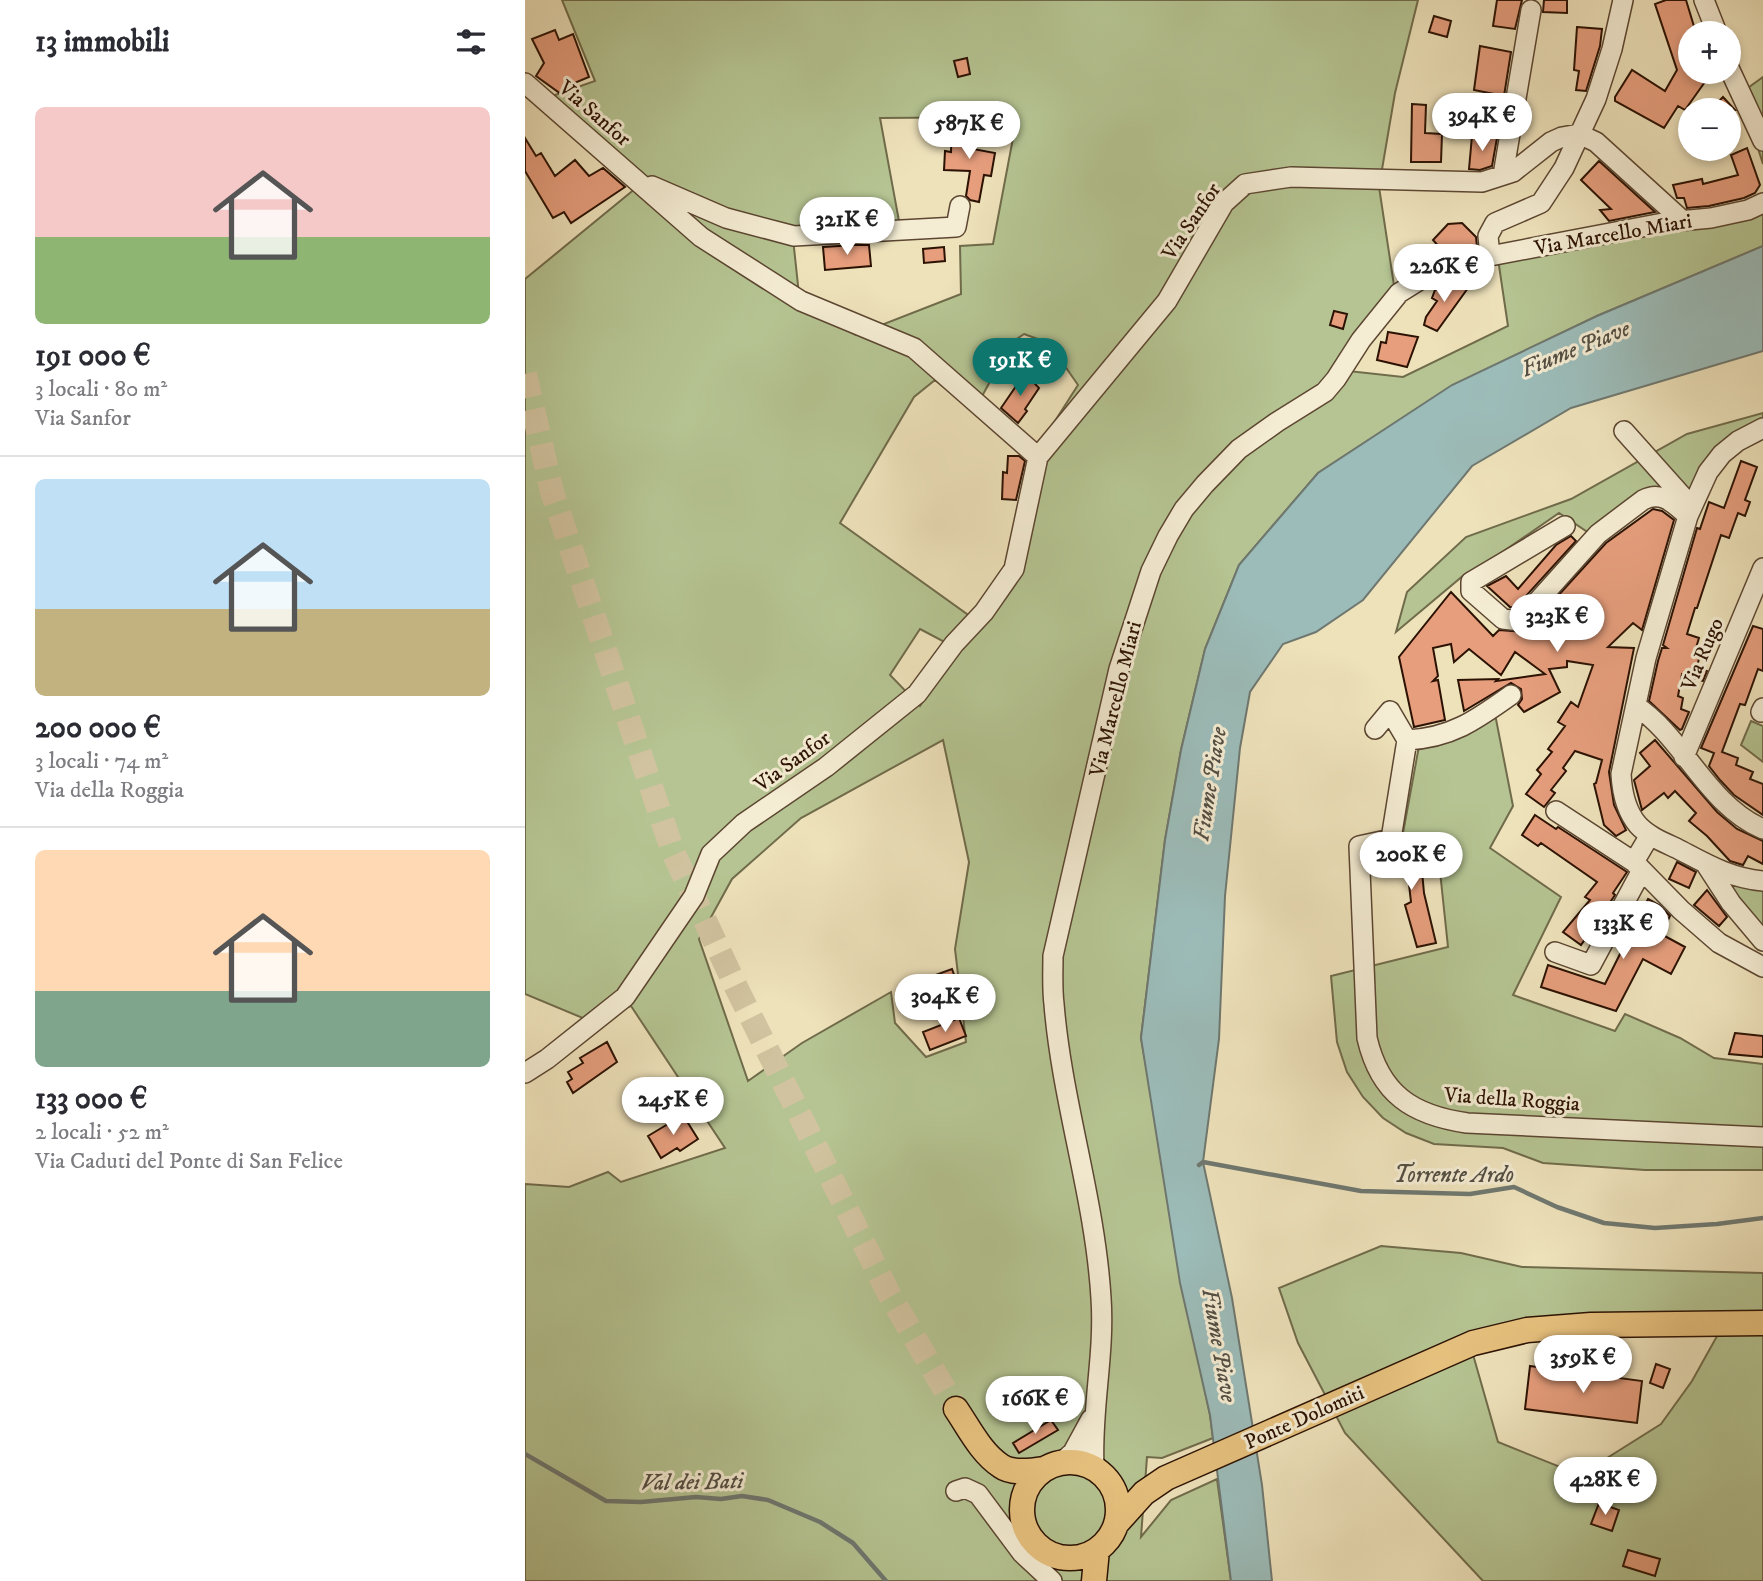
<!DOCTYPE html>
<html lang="it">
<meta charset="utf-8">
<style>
body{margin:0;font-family:"IM FELL DW Pica",serif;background:#f2f2f3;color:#2b2b33;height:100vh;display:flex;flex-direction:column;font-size:26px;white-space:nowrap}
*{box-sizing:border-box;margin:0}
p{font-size:23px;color:#7c7c81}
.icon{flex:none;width:38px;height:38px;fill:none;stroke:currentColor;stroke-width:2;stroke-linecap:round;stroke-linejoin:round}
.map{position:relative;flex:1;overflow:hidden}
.sheet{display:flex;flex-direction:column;background:#fff;width:525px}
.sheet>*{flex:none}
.fabs{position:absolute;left:1153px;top:21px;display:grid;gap:14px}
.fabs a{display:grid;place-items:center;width:63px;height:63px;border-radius:50%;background:#fff;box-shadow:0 4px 10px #0003;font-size:35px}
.price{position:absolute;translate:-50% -60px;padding:0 16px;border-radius:24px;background:#fff;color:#222;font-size:23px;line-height:46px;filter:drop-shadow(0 2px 4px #0008)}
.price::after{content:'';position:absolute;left:50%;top:42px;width:21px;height:16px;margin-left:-10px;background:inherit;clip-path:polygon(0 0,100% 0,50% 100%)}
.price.current{background:#0f766e;color:#fff}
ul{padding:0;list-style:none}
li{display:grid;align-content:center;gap:14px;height:371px;padding:0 35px}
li+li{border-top:2px solid #e1e1e2}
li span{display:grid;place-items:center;height:217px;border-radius:10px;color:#555}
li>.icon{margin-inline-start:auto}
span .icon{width:126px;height:126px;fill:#fffc;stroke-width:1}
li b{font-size:30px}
h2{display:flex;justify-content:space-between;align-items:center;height:84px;padding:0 35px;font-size:30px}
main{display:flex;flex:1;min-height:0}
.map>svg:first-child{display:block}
.green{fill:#b5c492;stroke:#706b4a;stroke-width:2;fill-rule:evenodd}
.water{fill:#9cbcb9;stroke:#6f7870;stroke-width:2}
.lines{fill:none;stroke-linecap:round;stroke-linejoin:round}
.stream{stroke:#6f7870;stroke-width:4.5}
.building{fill:#e69e7d;stroke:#2c1203;stroke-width:2}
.major-tunnel{stroke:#d1c39f;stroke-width:24;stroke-dasharray:24 12;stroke-linecap:butt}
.minor-casing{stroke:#5c4631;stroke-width:22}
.major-casing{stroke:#2c1203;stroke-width:27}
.minor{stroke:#f4ecd3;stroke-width:19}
.major{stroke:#e7c17e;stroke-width:24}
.labels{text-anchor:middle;stroke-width:6;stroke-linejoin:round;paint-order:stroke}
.street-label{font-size:21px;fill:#2c1203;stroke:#f4ecd3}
.water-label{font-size:23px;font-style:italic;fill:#534e43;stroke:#f4ecd3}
</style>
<main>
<section class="sheet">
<h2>13 immobili<svg class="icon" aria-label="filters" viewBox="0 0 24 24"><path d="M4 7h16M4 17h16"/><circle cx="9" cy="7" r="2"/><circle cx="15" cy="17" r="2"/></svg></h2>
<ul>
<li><span style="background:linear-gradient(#f6c9c9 60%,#8fb573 0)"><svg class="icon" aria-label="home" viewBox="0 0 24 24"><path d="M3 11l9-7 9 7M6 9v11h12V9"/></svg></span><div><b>191 000 €</b><p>3 locali · 80 m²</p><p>Via Sanfor</p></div></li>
<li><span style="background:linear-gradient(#bfe0f5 60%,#c2b280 0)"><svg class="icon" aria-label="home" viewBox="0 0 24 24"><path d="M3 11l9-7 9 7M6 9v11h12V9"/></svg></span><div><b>200 000 €</b><p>3 locali · 74 m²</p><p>Via della Roggia</p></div></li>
<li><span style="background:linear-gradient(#ffd9b3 65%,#7fa58c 0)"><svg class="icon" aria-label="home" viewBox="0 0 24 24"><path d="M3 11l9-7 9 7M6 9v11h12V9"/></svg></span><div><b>133 000 €</b><p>2 locali · 52 m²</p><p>Via Caduti del Ponte di San Felice</p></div></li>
</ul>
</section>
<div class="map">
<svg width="1238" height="1581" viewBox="0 0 1238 1581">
<rect width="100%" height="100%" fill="#eee2bb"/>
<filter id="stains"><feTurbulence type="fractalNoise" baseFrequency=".00286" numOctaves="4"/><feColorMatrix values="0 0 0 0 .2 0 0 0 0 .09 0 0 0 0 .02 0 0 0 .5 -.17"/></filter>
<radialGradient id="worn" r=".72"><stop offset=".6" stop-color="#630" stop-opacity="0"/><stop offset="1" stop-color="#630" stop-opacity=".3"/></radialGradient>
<path class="green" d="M37,0H893L870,93L854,187L870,292L814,370L878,377L983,326L973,259L1234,200L1238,194V246L1072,316L928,385L793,473L714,565L680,649L656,750L640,840L616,1038L672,1353L685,1415L688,1438L637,1458L622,1457L616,1537L646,1500L692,1479L706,1581H0V1184L44,1187L83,1172L96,1182L200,1148L106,1006L65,1021L0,994V279L111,188L16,100L70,81ZM492,117L468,244L435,246L436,294L331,335L275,304L267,229L374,221L355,118ZM499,334L524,343L553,385L512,449L492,575L456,624L315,523L389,397L410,380L449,411L486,343ZM395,629L433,649L395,706L365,675ZM418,740L444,862L430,949L441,1042L401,1057L370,1023L366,992L277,1043L223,1081L174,939L207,879L276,818Z
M1238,77V164L1224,121L1213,95Z
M1238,413V425L1196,448L1162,512L1135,492L1067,535L1034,513L950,571L939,575L871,632L882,592L941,537L1046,499L1162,434Z
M970,714L988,806L965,848L1036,897L988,995L1090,1031L1100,1014L1155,1038L1189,1058L1238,1064V1170H1120L1018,1163L978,1148L909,1144L881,1133L858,1118L838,1097L822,1072L812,1042L806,976L923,947L914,862L903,839L878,833L894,746Z
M1226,721L1238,726V762L1216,745Z
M1184,863L1238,883V934Z
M856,1246L936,1253L997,1267L1238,1273V1581H958L820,1433L773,1343L754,1288ZM1201,1320L1167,1381L1136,1424L1055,1475L973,1442L943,1337Z"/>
<path class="water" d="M1238,246V351L1046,408L947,466L838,600L791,632L758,644L725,692L715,748L700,896L694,1039L678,1162L707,1298L737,1485L747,1581H706L685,1415L655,1283L616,1038L640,840L656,750L680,649L714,565L793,473L927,385L1072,316Z"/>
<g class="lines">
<path class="stream" d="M674,1165L678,1162L836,1191L945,1194L989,1187L1032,1207L1079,1223L1130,1228L1192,1224L1238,1218
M0,1454L81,1501L116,1502L171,1497L196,1499L217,1496L243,1500L295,1522L328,1543L361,1581"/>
</g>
<path class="building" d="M972,0H997L990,29L968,26Z
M1019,0H1042V13L1018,12Z
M1141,0H1161L1171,33H1166V72H1187L1160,110L1153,106L1139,128L1090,101V97L1107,70L1140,91L1152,70L1130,4Z
M909,16L926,21L922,37L904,32Z
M1052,27L1077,29L1075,46L1061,91L1051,90L1054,71L1049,70Z
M30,30L34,40L48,34L64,77L42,86L36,94L11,76L19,63L7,39Z
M955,46L986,52L979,96L949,90Z
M442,58L445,74L433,77L429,61Z
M1198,97L1210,110H1185Z
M887,104L901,105L900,133L917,134L916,162H886Z
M427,127L449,128L448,149L470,153L466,176L459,175L454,202L445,200L441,196L445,171L419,170L420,151L426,152Z
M947,136L972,138L967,166L955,170L944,169Z
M0,138L11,156L16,153L30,176L50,160L64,176L78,168L100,187L46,223L39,212L28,218L0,171Z
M1222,148L1235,185L1230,193L1219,198L1184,206L1162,208L1159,198H1152L1148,185L1177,179L1178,184L1213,175L1206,155Z
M1074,161L1130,212L1084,221L1075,210L1086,209L1056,180Z
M937,223L951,237L952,247L923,257L908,240L923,224Z
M330,245H344L346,266L300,270L298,247Z
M419,247L420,261L399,263L398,249Z
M934,281L943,288L912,331L899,325L901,317L912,301L907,298L910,290Z
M809,311L822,314L818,329L805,325Z
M863,332L893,337L882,367L852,360L856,342L861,343Z
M500,373L514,388L500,409L502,411L493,423L476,408Z
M483,456H494L500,461L491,500L477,499L478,472L482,473Z
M1216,461L1232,467L1220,500L1225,502L1220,516L1213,513L1204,538L1196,535L1172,608H1170L1162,634L1174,638L1171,648L1176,650L1172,667L1182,671L1178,681L1157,674L1153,696L1158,698L1156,709L1164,712L1157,729L1155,730L1124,701L1133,661L1137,648H1142L1138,645L1172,528L1175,529L1184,502L1199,508Z
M1128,509L1137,511L1149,520L1117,630L1108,623L1083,647L1109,648L1084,772L1089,805L1101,830L1091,836L1079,825L1069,784L1071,783L1077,760L1050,751L1038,768L1041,771L1026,790L1030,793L1019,807L1001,794L1016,774L1012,770L1027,752L1023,749L1040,726L1033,722L1046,702L1053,707L1068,665L1042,661V667L1024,669L1035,692L999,712L993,705L997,699L996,689L986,683L939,711L933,680L973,679L971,681L1020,674L990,652L976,675L944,649L929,662L926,644L908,648L913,676L908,681L913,680L920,720L889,727L874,657L926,592L968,636L974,630L1000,632L1081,543Z
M1046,536L1051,541L990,608L985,607L962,586L981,576L993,589L1031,545Z
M1228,626L1238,629V671L1233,669L1220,705L1215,704L1197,752L1213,758L1211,765L1228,772L1225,779L1238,784V815L1209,795L1195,780L1184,766L1189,753L1176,748Z
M1130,740L1192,812L1212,829L1238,841V864L1223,856L1218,865L1205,861L1182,836L1164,821L1171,813L1150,791L1143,798L1139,793L1117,810L1109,780L1125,766L1115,753Z
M1010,815L1031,829L1033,827L1102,872L1088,893L1090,895L1076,916L1078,917L1070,931L1067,929L1056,945L1038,932L1065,900L1060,897L1072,882L1016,843L1013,846L997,835Z
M902,853L897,871L899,893L911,943L892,947L880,905L886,902L883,876H852L850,856Z
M1152,862L1171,872L1164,888L1144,879Z
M1182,890L1202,917L1194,926L1169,905Z
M1123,899L1134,905L1145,916L1136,934L1160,947L1146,974L1118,959L1091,1011L1016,987L1023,965L1080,984L1101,942L1095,939L1106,917L1112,921Z
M427,969L436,994L401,1007L391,982Z
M434,1018L441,1036L405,1050L398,1032Z
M1210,1033L1238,1036V1057L1204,1054Z
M82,1042L92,1062L48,1093L42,1082L47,1079L43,1072L58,1063L55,1058Z
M158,1115L173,1139L155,1151L152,1148L136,1158L123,1136Z
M1131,1364L1145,1369L1138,1388L1125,1383Z
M1005,1366L1117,1381L1112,1423L1000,1409Z
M526,1420L533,1430L494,1453L488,1443Z
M1074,1503L1094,1510L1087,1531L1066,1524Z
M1103,1550L1135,1559L1130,1576L1098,1566Z"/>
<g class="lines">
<path class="major-tunnel" d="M0,374L27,492L148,852L212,989L363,1292L431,1409"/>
<defs>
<path id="minor" d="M1179,0L1192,33
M1204,68L1238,141
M0,83L176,237L276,301L389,348L513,457
M978,175L1006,10
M127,186L201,218L269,236L431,227L435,206
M965,256L963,236L970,223L1016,203L1039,168L1071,99L1087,49L1098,0
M1238,428L1213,441L1197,454L1183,472L1163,516L1121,658L1096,774C1097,792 1101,811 1113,825C1123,836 1138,842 1151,848C1180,863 1204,878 1238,881
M1099,431L1167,507
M1040,526L946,582V591L978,619L995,621L1073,534L1118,500C1137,490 1149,504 1163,516
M1111,706C1158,737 1182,805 1238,829
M1236,712L1238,708
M850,729L865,711L882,740L866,839L834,846L842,1038C855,1094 887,1115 942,1123L1238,1137
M882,740C926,738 951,720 986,695
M1159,757L1238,568
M1031,811L1109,862L1125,835
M1109,862L1156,910L1194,943L1238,967
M1182,866L1206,903L1238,941
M1030,952L1066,965L1117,870
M0,1073L22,1059L100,997L169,896L186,854L219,823L301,767L392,694L429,644L459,612L489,569L513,457L642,301L699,203L720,184L766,177L957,182L988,172L1026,142L1037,137L1054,134L1071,142L1158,221
M536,1463L548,1452L566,1419
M569,1467C566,1410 580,1355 576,1298C570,1198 537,1103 529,1004C527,988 528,972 528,956L594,669L626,571L643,536L659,509L680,484L714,449L752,422L800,392L811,379L836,340L874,293L898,278L965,256L1143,222L1186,218L1223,210L1238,203
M431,1491L440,1488L453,1494L497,1553L527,1581"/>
<path id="major" d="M431,1409C444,1428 456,1453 476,1466C487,1474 506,1471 519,1469
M497 1510a48 48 0 1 1 96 0a48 48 0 1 1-96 0Z
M592,1523L619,1493L641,1478L948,1343L1002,1330L1066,1325L1238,1323
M569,1581L572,1550"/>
</defs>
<use href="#minor" class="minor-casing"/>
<use href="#major" class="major-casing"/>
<use href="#minor" class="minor"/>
<use href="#major" class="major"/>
</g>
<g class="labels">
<g class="street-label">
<text transform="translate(70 113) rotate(41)" y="7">Via Sanfor</text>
<text transform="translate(666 221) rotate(-56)" y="7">Via Sanfor</text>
<text transform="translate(1088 234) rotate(-10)" y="7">Via Marcello Miari</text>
<text transform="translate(1177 654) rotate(-67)" y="7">Via Rugo</text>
<text transform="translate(590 699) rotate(-76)" y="7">Via Marcello Miari</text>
<text transform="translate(267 761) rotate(-36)" y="7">Via Sanfor</text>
<text transform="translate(987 1099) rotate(4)" y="7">Via della Roggia</text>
<text transform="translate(779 1417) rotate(-24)" y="7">Ponte Dolomiti</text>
</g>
<g class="water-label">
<text transform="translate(1050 348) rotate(-22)" y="8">Fiume Piave</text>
<text transform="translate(684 784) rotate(-81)" y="8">Fiume Piave</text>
<text x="929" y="1182">Torrente Ardo</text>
<text transform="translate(695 1345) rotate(80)" y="8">Fiume Piave</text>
<text transform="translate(167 1481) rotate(-1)" y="8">Val dei Bati</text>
</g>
</g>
<rect width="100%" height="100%" filter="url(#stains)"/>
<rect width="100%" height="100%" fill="url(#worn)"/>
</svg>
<div class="fabs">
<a>+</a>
<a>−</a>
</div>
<b class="price" style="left:957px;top:153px">394K €</b>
<b class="price" style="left:444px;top:161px">587K €</b>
<b class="price" style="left:322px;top:257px">321K €</b>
<b class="price" style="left:919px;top:304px">226K €</b>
<b class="price current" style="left:495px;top:398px">191K €</b>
<b class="price" style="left:1032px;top:654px">323K €</b>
<b class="price" style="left:886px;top:892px">200K €</b>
<b class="price" style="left:1098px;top:961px">133K €</b>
<b class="price" style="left:420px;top:1034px">304K €</b>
<b class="price" style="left:148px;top:1137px">245K €</b>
<b class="price" style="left:1058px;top:1395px">359K €</b>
<b class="price" style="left:510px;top:1436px">166K €</b>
<b class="price" style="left:1080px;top:1517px">428K €</b>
</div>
</main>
